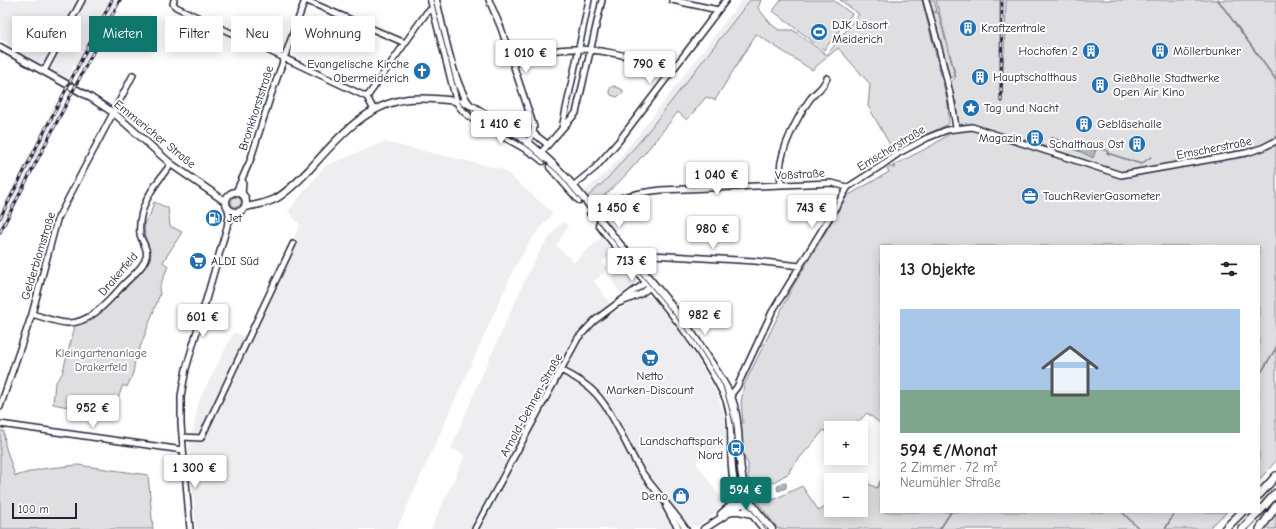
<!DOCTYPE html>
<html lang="de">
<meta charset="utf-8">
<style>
body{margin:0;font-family:"Comic Neue",sans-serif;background:#f2f2f2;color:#202124;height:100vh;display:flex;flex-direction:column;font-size:15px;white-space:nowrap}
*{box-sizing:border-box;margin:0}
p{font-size:13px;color:#757577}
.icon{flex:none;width:22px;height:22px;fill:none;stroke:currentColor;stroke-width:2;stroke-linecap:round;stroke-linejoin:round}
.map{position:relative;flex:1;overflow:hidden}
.drawer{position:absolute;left:880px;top:245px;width:380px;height:268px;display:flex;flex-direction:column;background:#fff;border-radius:0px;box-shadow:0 2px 10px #0003}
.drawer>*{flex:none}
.hud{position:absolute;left:12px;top:16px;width:380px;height:36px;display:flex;gap:8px}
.controls{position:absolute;left:824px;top:421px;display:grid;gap:8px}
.controls a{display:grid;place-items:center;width:44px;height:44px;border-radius:0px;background:#fff;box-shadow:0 2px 10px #0003;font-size:20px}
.scale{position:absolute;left:12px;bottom:10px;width:65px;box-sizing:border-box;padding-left:4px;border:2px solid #22223b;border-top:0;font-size:11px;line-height:14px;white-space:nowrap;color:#22223b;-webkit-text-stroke:3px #fff;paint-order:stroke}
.price{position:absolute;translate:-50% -34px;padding:0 9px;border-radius:4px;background:#fff;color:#222;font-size:13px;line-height:26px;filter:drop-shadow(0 1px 2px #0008)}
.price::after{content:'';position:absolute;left:50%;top:24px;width:12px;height:9px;margin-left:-6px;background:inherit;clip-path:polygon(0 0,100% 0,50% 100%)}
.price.selected{background:#0f766e;color:#fff}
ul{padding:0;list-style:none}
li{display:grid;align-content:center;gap:8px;height:212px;padding:0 20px}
li span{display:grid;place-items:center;height:124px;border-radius:0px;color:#555}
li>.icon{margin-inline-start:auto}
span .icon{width:72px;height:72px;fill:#fffc;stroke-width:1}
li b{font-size:17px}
h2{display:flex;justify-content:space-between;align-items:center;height:48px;padding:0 20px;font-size:17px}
.chip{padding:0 14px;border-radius:0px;background:#fff;box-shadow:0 2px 10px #0003;font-size:14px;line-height:36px}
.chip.selected{background:#0f766e;color:#fff}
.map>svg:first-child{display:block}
.built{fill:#eeeef1}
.green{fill:#dfdfe2;stroke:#80808e}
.water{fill:#b4b4bc;stroke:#7a7a88}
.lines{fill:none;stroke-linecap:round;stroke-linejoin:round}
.stream{stroke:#7a7a88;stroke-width:1.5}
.minor-casing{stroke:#22223b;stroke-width:8}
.major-casing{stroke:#22223b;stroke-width:9}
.highway-casing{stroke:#22223b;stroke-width:10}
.minor{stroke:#fff;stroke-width:5}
.major{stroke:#fff;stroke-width:6}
.highway{stroke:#fff;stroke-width:7}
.tram{stroke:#22223b;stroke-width:1}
.rail-casing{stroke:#22223b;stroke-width:3}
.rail{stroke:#fff;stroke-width:1.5;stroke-dasharray:4.5;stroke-linecap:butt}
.labels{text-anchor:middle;stroke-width:4;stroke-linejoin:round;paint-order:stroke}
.poi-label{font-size:12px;fill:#22223b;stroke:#fff;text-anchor:start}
.street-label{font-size:12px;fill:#22223b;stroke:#fff}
.park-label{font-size:12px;fill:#5b5b6d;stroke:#fff}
</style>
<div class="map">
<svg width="1276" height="529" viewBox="0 0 1276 529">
<rect width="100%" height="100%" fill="#fff"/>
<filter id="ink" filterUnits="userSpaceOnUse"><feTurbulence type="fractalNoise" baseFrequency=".025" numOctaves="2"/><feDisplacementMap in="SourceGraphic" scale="8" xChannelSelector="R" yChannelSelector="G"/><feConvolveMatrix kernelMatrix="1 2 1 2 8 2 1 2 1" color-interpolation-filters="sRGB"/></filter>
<g filter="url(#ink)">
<path class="built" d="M0,0H122L84,72L74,66L67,80L0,39Z
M742,0H750L642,139L604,182L587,197L583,192L600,178L615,163L638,135Z
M1000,0H1006V33L1002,65V102H1000Z
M56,101L66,107L0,237V212L3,203L7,198L27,161L28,154L31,152Z
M384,142L502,169L553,213L530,241L514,269L397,529H196L189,449L199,400L234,332L246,337L300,225L288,211L325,166Z
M564,222L568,226L556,246L574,262L602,237L615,251L602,262L608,269L594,281L616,312L645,296H652L690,347L704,370L716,392L723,411L726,435L725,449L712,450L696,462L724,502L713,515L698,526H692L686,521L675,529H431L465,455L451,448L479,382L527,275L543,246L559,225Z
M627,265L635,278L636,282L633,286L621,294L611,279Z"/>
<path class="green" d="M750,0H761L758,8L772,25L779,30H793L827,55L859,14L840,0H922L948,103L949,124L893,150L868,106L870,84L838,48L812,70L756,34L715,100L706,97L687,120L678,112C663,130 610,201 590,203L587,197L604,182L642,139Z
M781,0H833L852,14L824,50L773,11Z
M928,0H934L937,11L931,12Z
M936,0H1000V102H1002C1002,68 1006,34 1006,0H1276V461L1259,480V246H881V424L867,413L852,428H831V436L824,430L791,468L789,473L760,490L767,500L775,499L802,486L819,511L831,503V510H861V480L877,488L881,479V512H1227L1208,529H778L753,496L752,490L750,491L749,485L751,484L750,482H749L748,480V464C740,454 742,435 740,423H743L741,402L744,385L792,288L847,196L889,172L887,169L894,165L893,169L896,164L931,146L957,129L956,101H954L950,83L956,77Z
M938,12L955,76L949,79L932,14Z
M614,86L623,90V93L617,97L611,95L609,91L611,87Z
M231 202a5 5 0 1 1 10 0a5 5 0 1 1-10 0Z
M154,202L168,208L170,226L182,232L163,262L168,266L159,289L160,294L135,361L133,373L127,387L123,385C120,392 117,404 112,408C104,416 64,406 53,404L55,383L62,374L75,326L91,321L99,314L126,288L150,260L151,254L145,236L144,223L150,215Z
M0,431H4L5,445L15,476L41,469L78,465L148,475L153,529H0Z
M1276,512V529H1264Z"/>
<path class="water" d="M1051,137L1064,142L1062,149L1048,144Z
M1085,147L1096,150L1093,158L1079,151L1082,148L1084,149Z
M783,482L786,483V488L778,491L777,487Z"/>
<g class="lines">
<path class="stream" d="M1218,0L1276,80
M1064,143L1073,146L1074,149L1079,151
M1095,150L1098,148L1108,151L1107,153L1141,164L1151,157
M1259,376L1276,348
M1122,512L1135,525L1140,529
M940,529L951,512
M1165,529L1175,512"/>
<defs>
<path id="minor" d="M174,0L173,4L176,7L367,97L374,110
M305,0L405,43
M489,0L501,28L534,127L533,133L526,145
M672,0L718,10
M926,0C937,42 950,84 956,128
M512,61C533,54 556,48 579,49C608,50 638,59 667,65L673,69
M44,71L82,0
M367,97L427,12L436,6
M562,128L589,0
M533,133L547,144
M538,156L576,113L602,0
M781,185C781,180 780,175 780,170C781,148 798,116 810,99C817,90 822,90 827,78
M573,186L595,168L618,142L726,0
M236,192L250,161L271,95L305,0
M242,195L243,182
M590,214C613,198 634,193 661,190L832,183L847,187
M229,222L236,212
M635,265L647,256L652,255L755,261L800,266
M32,314C43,317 55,322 67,323C91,324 111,298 125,283C132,276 144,267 146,257C149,249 141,241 140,234C137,207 155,184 171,164
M561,370C573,376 587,384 596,394C615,415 626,447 641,471C655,491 672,509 686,529
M729,397L737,387L772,312L848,187L881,166L899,153L927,138L947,130L972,127L1121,175L1246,153L1262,148L1276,141
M0,407L32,314L57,220L133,75
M0,424L183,450
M182,437L201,438L293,244
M666,507L673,520L679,529
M190,529L181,424V396L186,369L227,227L229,216L228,208
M475,529L578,338L594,321L635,290L647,282H652C649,293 629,299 619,303"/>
<path id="major" d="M431,0L457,102C467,124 523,142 543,161
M436,0C443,27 453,85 470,105
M0,47L88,96L114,113L171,164L226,202
M550,167L579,200
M226 202a10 10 0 1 1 20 0a10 10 0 1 1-20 0Z
M245,207C255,205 265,204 275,199C288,192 299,180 309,170C337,139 364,105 408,99C424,98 453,99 468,104C477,108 487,115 496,121C520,135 542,152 562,173C582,194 599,219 618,242C650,279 683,317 709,359C716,370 724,382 730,394C744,426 734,465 748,497C754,509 764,519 772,529
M599,225C634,270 674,311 704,359C712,372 720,385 726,399C736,427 727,458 735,487C740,502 754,516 764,529
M732,511H739L752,514
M721,514L729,507L745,497
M704,529L738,507L746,499"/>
<path id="highway" d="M1259,495L1276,476
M1259,512L1276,493
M1225,529L1242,512
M1242,529L1259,512
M1260,529L1276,506"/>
</defs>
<use href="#minor" class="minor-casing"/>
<use href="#major" class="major-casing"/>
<use href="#highway" class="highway-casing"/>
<use href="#minor" class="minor"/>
<use href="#major" class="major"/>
<use href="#highway" class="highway"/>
<path class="tram" d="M433,0L454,81L460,103L463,107L472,115L506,135L529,148L559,174L693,338L723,386L730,411L733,424L736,467L739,486L743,498L749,507L766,529"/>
<defs>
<path id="rail" d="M1001,101L1002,0
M0,218L112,0
M0,232L120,0"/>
</defs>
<use href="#rail" class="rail-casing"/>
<use href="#rail" class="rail"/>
</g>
</g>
<defs>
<symbol id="building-disc" viewBox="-11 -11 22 22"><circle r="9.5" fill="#1f6fb2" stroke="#fff"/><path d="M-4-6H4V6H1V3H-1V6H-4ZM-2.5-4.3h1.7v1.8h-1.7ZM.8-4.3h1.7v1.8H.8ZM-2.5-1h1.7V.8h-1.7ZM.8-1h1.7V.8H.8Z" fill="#fff"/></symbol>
<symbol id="stadium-disc" viewBox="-11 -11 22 22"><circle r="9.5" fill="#1f6fb2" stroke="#fff"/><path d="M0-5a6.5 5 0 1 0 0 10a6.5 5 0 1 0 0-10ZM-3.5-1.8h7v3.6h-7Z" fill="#fff"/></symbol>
<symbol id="church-disc" viewBox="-11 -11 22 22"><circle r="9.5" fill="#1f6fb2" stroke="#fff"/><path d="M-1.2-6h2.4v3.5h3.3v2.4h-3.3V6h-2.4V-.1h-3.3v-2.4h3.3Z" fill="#fff"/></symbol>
<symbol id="sight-disc" viewBox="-11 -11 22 22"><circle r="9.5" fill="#1f6fb2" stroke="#fff"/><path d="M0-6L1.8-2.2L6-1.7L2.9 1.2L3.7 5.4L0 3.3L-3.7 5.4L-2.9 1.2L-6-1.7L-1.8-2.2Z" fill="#fff"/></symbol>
<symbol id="office-disc" viewBox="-11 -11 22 22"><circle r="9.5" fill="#1f6fb2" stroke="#fff"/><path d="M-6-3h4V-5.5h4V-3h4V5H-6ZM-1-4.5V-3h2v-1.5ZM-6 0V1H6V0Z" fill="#fff"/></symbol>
<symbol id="fuel-disc" viewBox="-11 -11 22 22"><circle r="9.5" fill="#1f6fb2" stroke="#fff"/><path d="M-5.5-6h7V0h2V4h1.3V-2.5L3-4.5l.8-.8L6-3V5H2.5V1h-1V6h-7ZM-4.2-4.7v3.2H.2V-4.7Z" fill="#fff"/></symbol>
<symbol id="supermarket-disc" viewBox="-11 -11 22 22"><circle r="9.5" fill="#1f6fb2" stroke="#fff"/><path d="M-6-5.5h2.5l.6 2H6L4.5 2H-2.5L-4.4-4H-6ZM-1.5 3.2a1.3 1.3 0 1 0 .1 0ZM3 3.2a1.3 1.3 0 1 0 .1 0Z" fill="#fff"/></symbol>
<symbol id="bus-disc" viewBox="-11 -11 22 22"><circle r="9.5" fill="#1f6fb2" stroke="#fff"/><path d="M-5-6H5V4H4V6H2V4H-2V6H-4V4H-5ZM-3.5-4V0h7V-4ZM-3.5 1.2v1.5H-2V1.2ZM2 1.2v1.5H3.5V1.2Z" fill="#fff"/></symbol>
<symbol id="shop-disc" viewBox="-11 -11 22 22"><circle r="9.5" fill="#1f6fb2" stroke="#fff"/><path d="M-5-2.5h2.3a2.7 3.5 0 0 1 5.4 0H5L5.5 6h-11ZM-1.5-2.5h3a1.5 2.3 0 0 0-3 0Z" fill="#fff"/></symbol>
</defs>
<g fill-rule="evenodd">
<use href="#building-disc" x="958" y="18" width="20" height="20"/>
<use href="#stadium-disc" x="809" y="22" width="20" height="20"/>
<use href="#building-disc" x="1081" y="41" width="20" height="20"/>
<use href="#building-disc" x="1150" y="41" width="20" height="20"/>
<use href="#church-disc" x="412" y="61" width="20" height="20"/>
<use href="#building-disc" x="970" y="67" width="20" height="20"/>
<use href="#building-disc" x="1090" y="75" width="20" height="20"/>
<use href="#sight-disc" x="961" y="98" width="20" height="20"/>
<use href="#building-disc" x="1074" y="114" width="20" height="20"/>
<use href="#building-disc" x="1025" y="128" width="20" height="20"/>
<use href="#building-disc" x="1127" y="134" width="20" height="20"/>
<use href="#office-disc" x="1020" y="186" width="20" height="20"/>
<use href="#fuel-disc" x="204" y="208" width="20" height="20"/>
<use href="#supermarket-disc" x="188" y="251" width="20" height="20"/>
<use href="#supermarket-disc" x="640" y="348" width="20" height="20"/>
<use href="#bus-disc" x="726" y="438" width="20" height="20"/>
<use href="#shop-disc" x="671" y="486" width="20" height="20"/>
</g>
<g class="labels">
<g class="poi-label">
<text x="832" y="29">DJK Lösort<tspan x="832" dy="14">Meiderich</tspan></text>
<text x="981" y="32">Kraftzentrale</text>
<text x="1078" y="55" text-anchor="end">Hochofen 2</text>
<text x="1173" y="55">Möllerbunker</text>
<text x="409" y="68" text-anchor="end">Evangelische Kirche<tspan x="409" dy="14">Obermeiderich</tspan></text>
<text x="993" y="81">Hauptschalthaus</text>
<text x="1113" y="82">Gießhalle Stadtwerke<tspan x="1113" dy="14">Open Air Kino</tspan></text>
<text x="984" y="112">Tag und Nacht</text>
<text x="1097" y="128">Gebläsehalle</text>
<text x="1022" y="142" text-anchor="end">Magazin</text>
<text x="1124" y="148" text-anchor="end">Schalthaus Ost</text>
<text x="1043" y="200">TauchRevierGasometer</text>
<text x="227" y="222">Jet</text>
<text x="211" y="265">ALDI Süd</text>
<text x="650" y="380" text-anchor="middle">Netto<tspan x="650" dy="14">Marken-Discount</tspan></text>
<text x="723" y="445" text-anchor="end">Landschaftspark<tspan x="723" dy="14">Nord</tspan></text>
<text x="668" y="500" text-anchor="end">Deno</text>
</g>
<g class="street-label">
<text transform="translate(256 108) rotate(-72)" y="4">Bronkhorststraße</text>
<text transform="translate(155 134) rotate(39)" y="4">Emmericher Straße</text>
<text transform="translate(891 148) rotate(-31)" y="4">Emscherstraße</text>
<text transform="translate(1214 148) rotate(-11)" y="4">Emscherstraße</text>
<text transform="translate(800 174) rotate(-3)" y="4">Voßstraße</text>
<text transform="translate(38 256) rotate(-73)" y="4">Gelderblomstraße</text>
<text transform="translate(118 274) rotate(-49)" y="4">Drakerfeld</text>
<text transform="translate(531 405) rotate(-61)" y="4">Arnold-Dehnen-Straße</text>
</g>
<g class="park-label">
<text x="101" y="357">Kleingartenanlage<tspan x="101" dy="14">Drakerfeld</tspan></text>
</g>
</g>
</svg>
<div class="controls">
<a>+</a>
<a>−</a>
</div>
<div class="scale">100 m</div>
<b class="price" style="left:526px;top:74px">1 010 €</b>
<b class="price" style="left:650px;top:85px">790 €</b>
<b class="price" style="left:501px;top:145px">1 410 €</b>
<b class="price" style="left:717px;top:196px">1 040 €</b>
<b class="price" style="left:619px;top:229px">1 450 €</b>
<b class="price" style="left:812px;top:229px">743 €</b>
<b class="price" style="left:713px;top:250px">980 €</b>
<b class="price" style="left:632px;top:282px">713 €</b>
<b class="price" style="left:705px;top:336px">982 €</b>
<b class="price" style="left:203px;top:338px">601 €</b>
<b class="price" style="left:93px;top:429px">952 €</b>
<b class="price" style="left:195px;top:489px">1 300 €</b>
<b class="price selected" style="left:746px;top:511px">594 €</b>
<div class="hud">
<a class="chip">Kaufen</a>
<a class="chip selected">Mieten</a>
<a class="chip">Filter</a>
<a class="chip">Neu</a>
<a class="chip">Wohnung</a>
</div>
<section class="drawer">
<h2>13 Objekte<svg class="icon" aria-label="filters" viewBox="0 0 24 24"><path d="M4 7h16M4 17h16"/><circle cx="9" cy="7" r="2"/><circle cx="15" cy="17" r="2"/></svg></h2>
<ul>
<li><span style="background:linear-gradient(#a9c7e8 65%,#7fa58c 0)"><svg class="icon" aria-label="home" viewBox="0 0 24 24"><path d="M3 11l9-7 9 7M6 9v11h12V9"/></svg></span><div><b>594 €/Monat</b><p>2 Zimmer · 72 m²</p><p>Neumühler Straße</p></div></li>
</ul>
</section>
</div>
